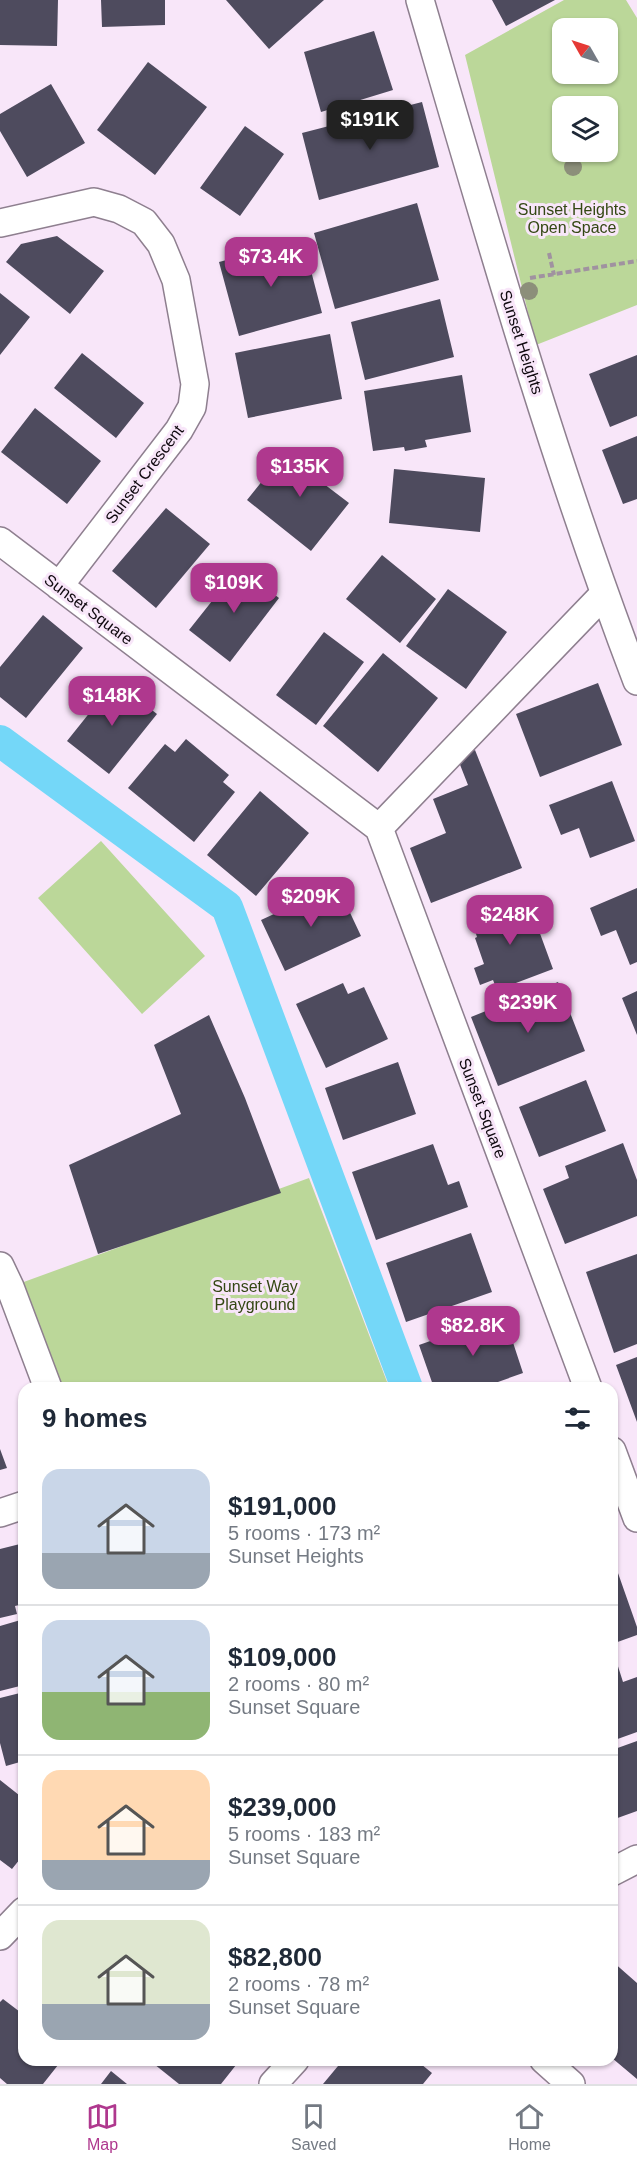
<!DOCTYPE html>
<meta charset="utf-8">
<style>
body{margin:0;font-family:Arial,sans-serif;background:#f2f2f3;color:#1f2937;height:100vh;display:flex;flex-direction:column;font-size:22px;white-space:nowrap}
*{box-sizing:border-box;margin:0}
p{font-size:20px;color:#747a83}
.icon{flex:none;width:33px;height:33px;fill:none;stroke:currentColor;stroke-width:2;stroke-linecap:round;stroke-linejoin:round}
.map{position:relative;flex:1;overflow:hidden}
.sheet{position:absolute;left:18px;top:1382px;width:600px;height:684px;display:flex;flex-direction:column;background:#fff;border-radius:18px;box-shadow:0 2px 4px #0004}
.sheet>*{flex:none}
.needle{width:39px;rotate:309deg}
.fabs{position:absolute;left:552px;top:18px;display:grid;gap:12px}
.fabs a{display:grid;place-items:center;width:66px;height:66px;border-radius:12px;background:#fff;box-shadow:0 2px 4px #0004;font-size:30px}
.price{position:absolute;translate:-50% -51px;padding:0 14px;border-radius:12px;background:#af388e;color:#fff;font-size:20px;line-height:39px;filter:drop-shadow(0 2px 3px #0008)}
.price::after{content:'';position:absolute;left:50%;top:36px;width:18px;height:14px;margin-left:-9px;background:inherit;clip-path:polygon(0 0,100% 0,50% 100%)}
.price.current{background:#222;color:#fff}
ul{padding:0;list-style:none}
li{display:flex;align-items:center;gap:18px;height:150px;padding:0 24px}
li+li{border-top:2px solid #e0e1e3}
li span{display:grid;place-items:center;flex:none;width:168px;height:120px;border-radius:18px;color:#555}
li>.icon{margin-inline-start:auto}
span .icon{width:72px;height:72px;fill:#fffc;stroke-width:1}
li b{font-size:26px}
h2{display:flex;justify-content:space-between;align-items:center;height:72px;padding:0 24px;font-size:26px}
.dock{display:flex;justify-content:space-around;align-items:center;height:84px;border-top:2px solid #e0e1e3;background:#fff;font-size:16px;color:#747a83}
.dock a{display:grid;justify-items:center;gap:3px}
.dock .current{color:#af388e}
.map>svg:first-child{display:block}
.green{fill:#bbd799;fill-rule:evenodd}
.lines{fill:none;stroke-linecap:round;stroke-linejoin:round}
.canal{stroke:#74d7f8;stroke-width:32}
.building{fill:#4e4b5e}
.street-casing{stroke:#8e7f8f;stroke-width:30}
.path{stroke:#a092a0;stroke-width:4;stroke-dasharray:6 3;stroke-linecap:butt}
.street{stroke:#fff;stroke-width:27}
.tree{fill:#8c8f7a}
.labels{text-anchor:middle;stroke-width:6;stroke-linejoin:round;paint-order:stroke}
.park-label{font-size:16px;fill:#334713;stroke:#f8e6f9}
.street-label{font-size:16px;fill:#0f090f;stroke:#f8e6f9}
</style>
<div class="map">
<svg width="637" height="2084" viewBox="0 0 637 2084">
<rect width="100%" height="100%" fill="#f8e6f9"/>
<path class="green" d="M564,0H626L637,18V305L536,345L465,55ZM562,28H608V74H562ZM562,106H608V152H562Z
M101,841L205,956L142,1014L38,898Z
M309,1178L389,1387H49L10,1287Z"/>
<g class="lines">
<path class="canal" d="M0,741L227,907L407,1388"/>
</g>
<path class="building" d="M0,0H58L57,46L0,45Z
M101,0H165V25L102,27Z
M226,0H324L269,49Z
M492,0H555L506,26Z
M374,31L393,90L321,112L304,52Z
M148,62L207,107L155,175L97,130Z
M51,84L85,143L27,177L0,131V114Z
M422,102L439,167L319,200L302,133Z
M245,126L284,154L240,216L200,188Z
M417,203L439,280L335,309L314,233Z
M57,236L104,271L70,314L6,262L21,244Z
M303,240L322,313L239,336L219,262Z
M0,293L30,317L0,355Z
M440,299L454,357L365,380L351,322Z
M330,334L342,399L248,418L235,353Z
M82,353L144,403L116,438L54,388Z
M637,355V416L610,427L589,374Z
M462,375L471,432L425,440L427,447L405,451L404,447L373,451L364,391Z
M35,408L101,461L67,504L1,452Z
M637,436V499L623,504L602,450Z
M307,448L335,471L324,484L349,503L311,551L247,500L284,454L295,463Z
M394,469L485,478L480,532L389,523Z
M166,508L210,544L156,608L112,571Z
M382,555L436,599L400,643L346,599Z
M239,567L279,598L230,662L189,630Z
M448,589L507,632L466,689L406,646Z
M43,615L83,648L26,718L0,697V667Z
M324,632L364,662L316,725L276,695Z
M383,653L438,698L378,772L323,726Z
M115,681L157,714L109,774L67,741Z
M598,683L622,745L540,777L516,714Z
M186,739L229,775L223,782L235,792L194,842L128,788L165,744L175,752Z
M475,750L522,868L431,903L410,848L446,833L433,799L468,785L457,757Z
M612,781L635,841L590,858L579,828L561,835L549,805Z
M260,791L309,833L256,896L207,855Z
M337,885L361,936L285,971L261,920Z
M637,888V962L630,965L616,930L601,936L590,908Z
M527,898L553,969L497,990L493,980L480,985L474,968L484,964L475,938L477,937L471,918Z
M558,982L585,1051L498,1086L471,1017Z
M343,983L348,994L364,987L388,1039L326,1068L296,1004Z
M637,991V1035L622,998Z
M209,1015L245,1098L281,1193L98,1254L69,1165L181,1114L154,1045Z
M398,1062L416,1114L343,1140L325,1088Z
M586,1080L606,1131L539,1157L519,1107Z
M623,1143L637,1180V1216L565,1244L543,1189L569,1178L565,1166Z
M433,1144L448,1185L459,1181L468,1207L376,1240L352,1172Z
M471,1233L492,1292L406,1322L386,1263Z
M637,1254V1344L614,1353L586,1272Z
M504,1315L523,1373L481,1388H434L419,1345Z
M637,1357V1422L616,1365Z
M0,1449L7,1468L0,1470Z
M24,1543V1604L15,1606L17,1614L0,1618V1549Z
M612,1556L637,1627V1635L612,1644Z
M24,1619V1685L0,1691V1626Z
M615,1657L623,1682L637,1677V1732L612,1741V1658Z
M24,1692V1775H23L20,1762L6,1766L0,1743V1698Z
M637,1741V1811L612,1820V1750Z
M0,1780L24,1799V1854L12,1869L0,1860Z
M612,1961L637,1983V2079L612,2058Z
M3,1999L24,2015V2060H62L43,2084H7L0,2078V2002Z
M149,2060H240L221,2084H179Z
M343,2060H416L432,2073L423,2084H323Z
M111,2071L127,2084H101Z"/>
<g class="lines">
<defs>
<path id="street" d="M420,0C487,229 552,458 637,681
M0,223L94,202L119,209L144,222L161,244L176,280L195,384L192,407L179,430L59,586
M0,541L379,828L588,1388
M379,828L604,594
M0,1266L10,1287L48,1388
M612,1451L637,1518
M0,1513L24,1505
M612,1872L637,1859
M0,1936L24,1911
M544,2060L571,2084
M273,2084L295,2060"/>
</defs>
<use href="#street" class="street-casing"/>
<path class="path" d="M549,253L554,275
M530,278L637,261"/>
<use href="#street" class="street"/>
</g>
<g class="tree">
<circle cx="573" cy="167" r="9"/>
<circle cx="529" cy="291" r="9"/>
</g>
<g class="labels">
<g class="park-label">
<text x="572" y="215">Sunset Heights<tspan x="572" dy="18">Open Space</tspan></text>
<text x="255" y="1292">Sunset Way<tspan x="255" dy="18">Playground</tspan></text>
</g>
<g class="street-label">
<text transform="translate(522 342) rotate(72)" y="6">Sunset Heights</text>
<text transform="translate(144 474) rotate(-53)" y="6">Sunset Crescent</text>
<text transform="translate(89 609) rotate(37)" y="6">Sunset Square</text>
<text transform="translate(483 1108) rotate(69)" y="6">Sunset Square</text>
</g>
</g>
</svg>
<div class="fabs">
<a><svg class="needle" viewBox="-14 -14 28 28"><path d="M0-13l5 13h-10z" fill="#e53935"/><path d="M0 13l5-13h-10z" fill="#747a83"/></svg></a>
<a><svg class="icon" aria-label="layers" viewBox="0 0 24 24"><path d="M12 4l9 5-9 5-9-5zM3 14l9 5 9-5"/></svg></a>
</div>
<b class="price current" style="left:370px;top:151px">$191K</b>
<b class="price" style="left:271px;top:288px">$73.4K</b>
<b class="price" style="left:300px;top:498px">$135K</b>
<b class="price" style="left:234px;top:614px">$109K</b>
<b class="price" style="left:112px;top:727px">$148K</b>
<b class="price" style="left:311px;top:928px">$209K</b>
<b class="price" style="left:510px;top:946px">$248K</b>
<b class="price" style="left:528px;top:1034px">$239K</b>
<b class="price" style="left:473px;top:1357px">$82.8K</b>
<section class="sheet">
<h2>9 homes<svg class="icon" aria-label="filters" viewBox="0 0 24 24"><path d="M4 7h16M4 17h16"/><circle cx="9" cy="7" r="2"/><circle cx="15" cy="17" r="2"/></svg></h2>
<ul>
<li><span style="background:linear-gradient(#c9d6e8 70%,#9aa5b1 0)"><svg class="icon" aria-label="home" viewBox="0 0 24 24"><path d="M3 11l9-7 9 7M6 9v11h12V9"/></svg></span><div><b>$191,000</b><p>5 rooms · 173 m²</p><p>Sunset Heights</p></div></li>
<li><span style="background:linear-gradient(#c9d6e8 60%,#8fb573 0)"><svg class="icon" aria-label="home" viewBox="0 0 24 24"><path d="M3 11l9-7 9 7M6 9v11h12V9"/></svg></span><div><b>$109,000</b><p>2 rooms · 80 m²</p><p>Sunset Square</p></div></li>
<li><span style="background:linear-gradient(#ffd9b3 75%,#9aa5b1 0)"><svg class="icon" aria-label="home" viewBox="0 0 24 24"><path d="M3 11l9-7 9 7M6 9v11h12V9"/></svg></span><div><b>$239,000</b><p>5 rooms · 183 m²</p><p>Sunset Square</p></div></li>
<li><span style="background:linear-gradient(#dfe7d0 70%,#9aa5b1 0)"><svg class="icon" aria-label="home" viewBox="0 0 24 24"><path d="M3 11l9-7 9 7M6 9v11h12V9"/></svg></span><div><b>$82,800</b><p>2 rooms · 78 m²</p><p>Sunset Square</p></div></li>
</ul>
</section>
</div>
<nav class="dock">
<a class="current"><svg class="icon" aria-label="map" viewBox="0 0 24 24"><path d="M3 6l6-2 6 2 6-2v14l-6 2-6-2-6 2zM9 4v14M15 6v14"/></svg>Map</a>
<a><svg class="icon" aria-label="saved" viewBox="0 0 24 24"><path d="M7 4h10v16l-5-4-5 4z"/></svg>Saved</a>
<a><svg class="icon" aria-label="home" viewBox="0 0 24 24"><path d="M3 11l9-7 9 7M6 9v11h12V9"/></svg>Home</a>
</nav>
